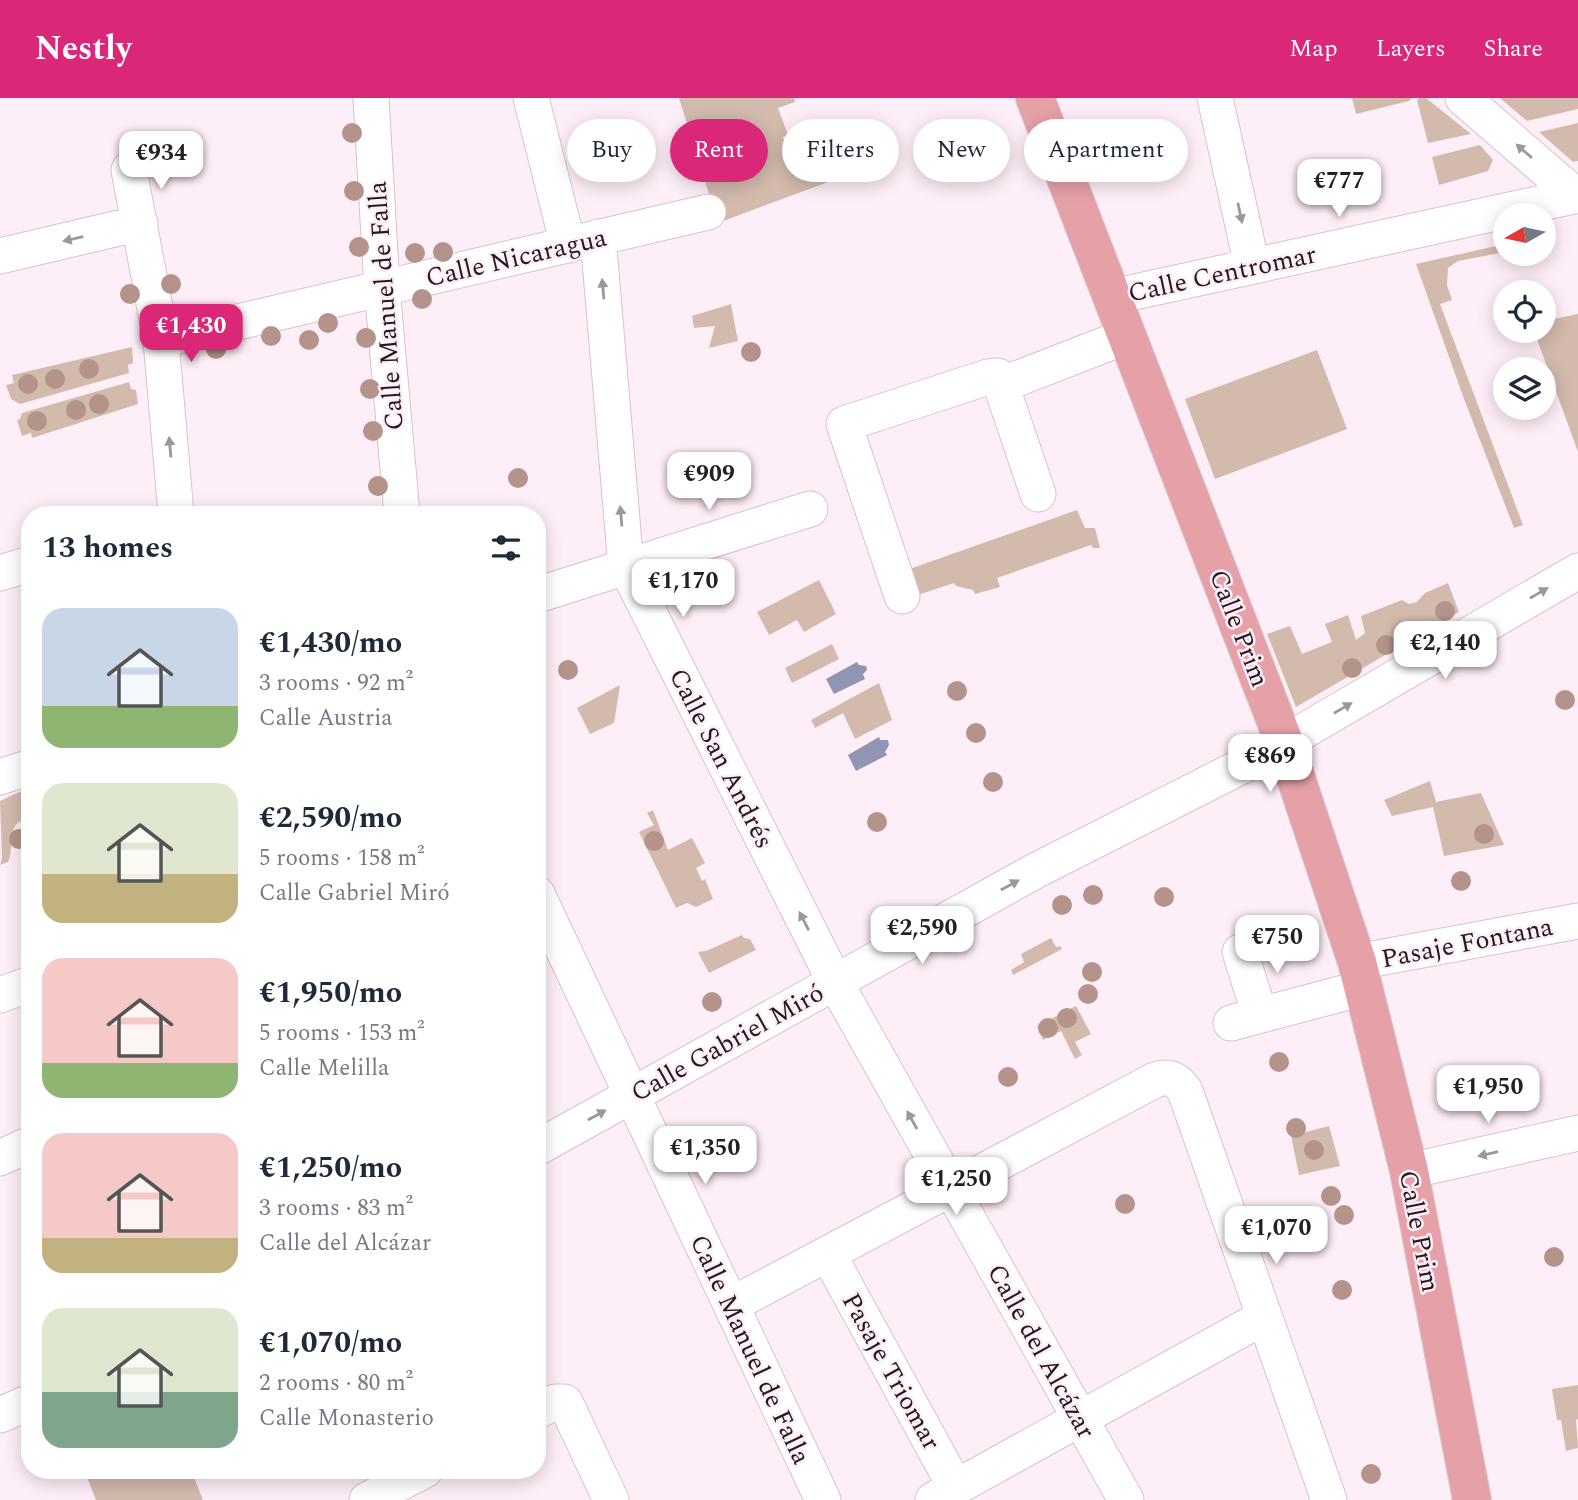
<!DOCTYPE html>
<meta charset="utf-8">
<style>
body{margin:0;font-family:Spectral,serif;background:#f6f6f7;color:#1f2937;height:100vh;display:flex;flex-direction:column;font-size:26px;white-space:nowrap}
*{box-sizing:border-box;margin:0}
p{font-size:23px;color:#747a83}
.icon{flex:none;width:38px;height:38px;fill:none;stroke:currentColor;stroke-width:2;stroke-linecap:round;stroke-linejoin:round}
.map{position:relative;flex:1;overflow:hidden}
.side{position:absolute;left:21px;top:408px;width:525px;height:973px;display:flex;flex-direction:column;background:#fff;border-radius:28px;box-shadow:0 4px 18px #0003}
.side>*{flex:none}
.guide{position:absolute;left:567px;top:21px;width:665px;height:63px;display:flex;gap:14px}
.needle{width:46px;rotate:261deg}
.buttons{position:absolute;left:1493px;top:105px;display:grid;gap:14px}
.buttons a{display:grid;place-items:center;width:63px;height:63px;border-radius:50%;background:#fff;box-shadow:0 4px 18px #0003;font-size:35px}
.price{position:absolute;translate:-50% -60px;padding:0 16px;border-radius:14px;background:#fff;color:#222;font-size:23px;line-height:46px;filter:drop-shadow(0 2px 4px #0008)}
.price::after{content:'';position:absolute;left:50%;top:42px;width:21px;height:16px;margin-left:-10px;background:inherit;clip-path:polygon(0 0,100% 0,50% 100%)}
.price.selected{background:#db2777;color:#fff}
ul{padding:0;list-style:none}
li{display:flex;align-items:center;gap:21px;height:175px;padding:0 21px}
li span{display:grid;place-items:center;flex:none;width:196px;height:140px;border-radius:21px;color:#555}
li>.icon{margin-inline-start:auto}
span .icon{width:84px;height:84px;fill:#fffc;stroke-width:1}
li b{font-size:30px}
h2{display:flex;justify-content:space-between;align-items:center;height:84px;padding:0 21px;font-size:30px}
.pill{padding:0 24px;border-radius:32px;background:#fff;box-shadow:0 4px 18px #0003;font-size:24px;line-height:63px}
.pill.selected{background:#db2777;color:#fff}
header{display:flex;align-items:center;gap:42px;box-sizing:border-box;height:98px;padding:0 35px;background:#db2777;color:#fff}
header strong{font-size:33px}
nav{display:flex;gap:38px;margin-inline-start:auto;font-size:24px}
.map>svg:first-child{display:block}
.green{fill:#d2baad}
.water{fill:#8f95b2}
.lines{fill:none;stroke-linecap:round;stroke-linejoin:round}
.minor-casing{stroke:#dac0cf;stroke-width:37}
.major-casing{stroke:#d3d1d2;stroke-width:40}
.minor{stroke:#fff;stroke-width:35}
.major{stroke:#e5a1a7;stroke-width:38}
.tree{fill:#b4948a}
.oneway{fill:#9c989a}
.labels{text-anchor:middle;stroke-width:5;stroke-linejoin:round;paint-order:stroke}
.street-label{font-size:26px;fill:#23191f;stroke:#feeef7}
</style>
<header>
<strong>Nestly</strong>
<nav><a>Map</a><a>Layers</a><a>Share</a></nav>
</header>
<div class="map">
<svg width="1578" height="1402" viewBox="0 0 1578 1402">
<rect width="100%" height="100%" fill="#feeef7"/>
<path class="green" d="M679,0H794L795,4L778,10L788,37L783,39L790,64L820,55L828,84L718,125Z
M1352,0H1412L1409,3L1356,16Z
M1419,0H1426L1471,36L1428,45L1417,2Z
M1500,0H1578V11L1527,23Z
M1578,25V63L1573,64L1539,34Z
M1480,47L1493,62L1488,73L1439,87L1432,59Z
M1505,146V154L1458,163L1448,170L1447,187L1452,202L1440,206L1523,427L1514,430L1464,301L1416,166Z
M731,206L738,243L709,250L715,228L694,230L692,218Z
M1578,216V354L1534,233H1544V223Z
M132,249L133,265L128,267L129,275L20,306L11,301L6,287L14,285L12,277Z
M1317,252L1347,331L1215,381L1185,301Z
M129,284L131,291L136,292L138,306L32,340L31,335L22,338L17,322L20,321L22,315Z
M1077,412L1085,430H1095L1100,450H1093L1091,447L997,480L1000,489L975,496L973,492L956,488L954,485L909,500L901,474Z
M819,482L836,516L804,534L797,522L769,537L757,514Z
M1448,485L1459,514L1296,609L1267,536L1290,528L1302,556L1332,544L1325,526L1348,517L1356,542L1365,535L1361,518L1402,502L1409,506L1417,504L1425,495Z
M832,546L839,561L792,585L785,570Z
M879,585L892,622L855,641L843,615L815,630L811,622Z
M620,587L614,625L590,636L577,610Z
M1430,683L1436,704L1481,695L1504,747L1444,758L1433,709L1392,718L1384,702Z
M30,689V748L20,723C6,734 15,749 8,764L0,767L2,760L0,703Z
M653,712L668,752L692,740L705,765L696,770L702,783L705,781L713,801L696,809L687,805L676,810L639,734L654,727L647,715Z
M742,837L744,840L750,841L756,852L709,875L698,854L706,853Z
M1051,840L1056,849L1060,848L1062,851L1013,877L1011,872L1024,864L1021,856Z
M1076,908L1091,936L1075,944L1082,957L1075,961L1061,933L1043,942L1037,928Z
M1329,1028L1340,1068L1299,1077L1291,1038Z
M1578,1287V1321L1576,1322L1578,1350L1566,1353L1561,1322H1557L1552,1291Z
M84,1372H191L203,1402H96Z"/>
<path class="water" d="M857,564L859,567L866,568L867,572L863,576L865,581L834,596L826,581Z
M879,639L880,642H888L889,647L885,654L887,657L856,673L848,657Z"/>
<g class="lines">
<defs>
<path id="minor" d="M371,0L382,190L402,416
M531,0L568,147
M1215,0L1252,168
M1463,0L1576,98
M129,72L161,242L176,416
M598,139L626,469L835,884L1126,1402
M0,158L140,125
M1112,199L1578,97
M161,242L708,114
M1001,287L1038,396
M0,475L30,466
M537,497L810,411
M902,498L844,326L988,279L998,278L1001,287L1127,238
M0,679L30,669
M537,796L823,1402
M1240,854L1260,917
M1357,864L1578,823
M0,897L30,886
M1231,925L1363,890
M537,1050L1035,773L1256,661L1578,473
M0,1060L30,1046
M1409,1073L1578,1035
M828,1156L956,1390
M731,1207L1155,982C1169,977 1177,981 1185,993L1329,1402
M537,1313L555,1304H565L611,1402
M0,1317L30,1304
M367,1402L425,1372
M933,1402L1264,1219"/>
<path id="major" d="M1035,0L1284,644L1357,864L1409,1073L1472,1402"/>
</defs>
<use href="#minor" class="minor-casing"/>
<use href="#major" class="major-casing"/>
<use href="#minor" class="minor"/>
<use href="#major" class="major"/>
</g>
<g class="tree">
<circle cx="352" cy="35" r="10"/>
<circle cx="354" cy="93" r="10"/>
<circle cx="359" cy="149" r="10"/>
<circle cx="443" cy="154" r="10"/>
<circle cx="415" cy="155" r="10"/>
<circle cx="171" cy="186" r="10"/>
<circle cx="130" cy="196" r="10"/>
<circle cx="422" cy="201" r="10"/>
<circle cx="328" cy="225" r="10"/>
<circle cx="271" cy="238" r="10"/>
<circle cx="366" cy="240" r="10"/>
<circle cx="309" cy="242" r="10"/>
<circle cx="216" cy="251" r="10"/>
<circle cx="751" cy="254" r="10"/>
<circle cx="89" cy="271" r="10"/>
<circle cx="55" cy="281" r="10"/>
<circle cx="28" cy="286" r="10"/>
<circle cx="370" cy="291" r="10"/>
<circle cx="99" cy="306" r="10"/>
<circle cx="76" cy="312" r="10"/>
<circle cx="37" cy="323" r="10"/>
<circle cx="373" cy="333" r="10"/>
<circle cx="518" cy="380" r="10"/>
<circle cx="378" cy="388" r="10"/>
<circle cx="1445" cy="513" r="10"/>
<circle cx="1386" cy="547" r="10"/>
<circle cx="1352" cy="570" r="10"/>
<circle cx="568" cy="572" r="10"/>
<circle cx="957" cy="593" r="10"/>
<circle cx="1565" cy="602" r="10"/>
<circle cx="976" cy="635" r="10"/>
<circle cx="993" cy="684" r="10"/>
<circle cx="877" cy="724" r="10"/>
<circle cx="1484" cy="736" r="10"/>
<circle cx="19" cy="741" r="10"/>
<circle cx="654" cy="743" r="10"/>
<circle cx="1461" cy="783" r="10"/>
<circle cx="1093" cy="797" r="10"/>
<circle cx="1164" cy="799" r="10"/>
<circle cx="1062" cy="807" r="10"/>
<circle cx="1092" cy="874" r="10"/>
<circle cx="1088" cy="896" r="10"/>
<circle cx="712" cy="904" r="10"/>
<circle cx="1067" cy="920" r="10"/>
<circle cx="1048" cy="930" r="10"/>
<circle cx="1279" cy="964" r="10"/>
<circle cx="1008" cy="979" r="10"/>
<circle cx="1296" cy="1030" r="10"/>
<circle cx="1314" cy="1052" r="10"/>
<circle cx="1331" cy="1098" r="10"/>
<circle cx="1125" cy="1106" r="10"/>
<circle cx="1344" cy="1117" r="10"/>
<circle cx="1315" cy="1124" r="10"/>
<circle cx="1554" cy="1159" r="10"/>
<circle cx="1342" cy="1192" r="10"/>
<circle cx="1371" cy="1376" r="10"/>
</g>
<defs><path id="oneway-solid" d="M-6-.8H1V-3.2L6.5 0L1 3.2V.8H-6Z" transform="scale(1.75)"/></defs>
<g class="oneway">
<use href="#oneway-solid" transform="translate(1524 53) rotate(-139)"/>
<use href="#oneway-solid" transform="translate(1240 115) rotate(78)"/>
<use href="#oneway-solid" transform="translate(73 141) rotate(167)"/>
<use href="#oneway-solid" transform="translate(603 191) rotate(-95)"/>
<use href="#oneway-solid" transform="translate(170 349) rotate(-95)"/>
<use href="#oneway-solid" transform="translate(621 418) rotate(-95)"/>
<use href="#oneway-solid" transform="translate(1539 495) rotate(-30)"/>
<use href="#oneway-solid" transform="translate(1343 610) rotate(-30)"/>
<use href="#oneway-solid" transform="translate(1010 787) rotate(-29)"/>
<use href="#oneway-solid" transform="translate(804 823) rotate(-117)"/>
<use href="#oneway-solid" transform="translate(597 1017) rotate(-29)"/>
<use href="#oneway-solid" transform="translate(912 1022) rotate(-119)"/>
<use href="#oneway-solid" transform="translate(1488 1056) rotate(167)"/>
</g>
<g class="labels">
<g class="street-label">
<text transform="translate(516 159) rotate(-13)" y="9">Calle Nicaragua</text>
<text transform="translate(1222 175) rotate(-12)" y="9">Calle Centromar</text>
<text transform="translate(385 208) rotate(-94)" y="9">Calle Manuel de Falla</text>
<text transform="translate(1240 530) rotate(69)" y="9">Calle Prim</text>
<text transform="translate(722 660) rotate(63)" y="9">Calle San Andrés</text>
<text transform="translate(1467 844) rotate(-11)" y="9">Pasaje Fontana</text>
<text transform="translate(727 944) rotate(-29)" y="9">Calle Gabriel Miró</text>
<text transform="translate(1420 1133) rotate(79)" y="9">Calle Prim</text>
<text transform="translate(751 1251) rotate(65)" y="9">Calle Manuel de Falla</text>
<text transform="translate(1042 1253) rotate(61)" y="9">Calle del Alcázar</text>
<text transform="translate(892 1273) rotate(61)" y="9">Pasaje Triomar</text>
</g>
</g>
</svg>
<div class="buttons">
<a><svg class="needle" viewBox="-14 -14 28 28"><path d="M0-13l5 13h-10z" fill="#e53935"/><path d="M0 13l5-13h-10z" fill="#747a83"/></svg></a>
<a><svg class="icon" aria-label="locate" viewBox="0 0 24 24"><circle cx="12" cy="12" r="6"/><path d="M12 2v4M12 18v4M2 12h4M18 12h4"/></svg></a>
<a><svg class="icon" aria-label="layers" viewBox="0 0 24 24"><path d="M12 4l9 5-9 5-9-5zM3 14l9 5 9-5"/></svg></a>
</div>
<b class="price" style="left:161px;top:93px">€934</b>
<b class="price" style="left:1339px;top:121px">€777</b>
<b class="price selected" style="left:191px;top:266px">€1,430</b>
<b class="price" style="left:709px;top:414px">€909</b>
<b class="price" style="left:683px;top:521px">€1,170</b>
<b class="price" style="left:1445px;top:583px">€2,140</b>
<b class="price" style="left:1270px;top:696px">€869</b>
<b class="price" style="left:922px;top:868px">€2,590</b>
<b class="price" style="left:1277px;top:877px">€750</b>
<b class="price" style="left:1488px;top:1027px">€1,950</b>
<b class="price" style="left:705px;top:1088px">€1,350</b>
<b class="price" style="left:956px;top:1119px">€1,250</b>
<b class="price" style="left:1276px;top:1168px">€1,070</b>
<div class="guide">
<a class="pill">Buy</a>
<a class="pill selected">Rent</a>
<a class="pill">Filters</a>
<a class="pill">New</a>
<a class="pill">Apartment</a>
</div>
<section class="side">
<h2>13 homes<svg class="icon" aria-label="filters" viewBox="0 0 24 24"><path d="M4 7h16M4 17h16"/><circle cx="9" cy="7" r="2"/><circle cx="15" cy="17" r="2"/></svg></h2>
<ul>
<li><span style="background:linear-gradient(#c9d6e8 70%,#8fb573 0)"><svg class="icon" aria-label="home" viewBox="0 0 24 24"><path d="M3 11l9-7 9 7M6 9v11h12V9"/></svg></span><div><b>€1,430/mo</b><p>3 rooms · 92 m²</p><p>Calle Austria</p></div></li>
<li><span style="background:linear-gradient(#dfe7d0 65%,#c2b280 0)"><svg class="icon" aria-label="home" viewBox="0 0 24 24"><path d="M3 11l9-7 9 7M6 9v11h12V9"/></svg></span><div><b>€2,590/mo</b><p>5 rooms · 158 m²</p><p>Calle Gabriel Miró</p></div></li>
<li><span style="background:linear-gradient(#f6c9c9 75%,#8fb573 0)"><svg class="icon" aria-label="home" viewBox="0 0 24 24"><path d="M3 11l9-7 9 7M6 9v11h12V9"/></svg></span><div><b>€1,950/mo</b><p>5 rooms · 153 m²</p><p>Calle Melilla</p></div></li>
<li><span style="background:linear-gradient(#f6c9c9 75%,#c2b280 0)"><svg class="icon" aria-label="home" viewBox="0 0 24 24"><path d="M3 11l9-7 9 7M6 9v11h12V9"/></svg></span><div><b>€1,250/mo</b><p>3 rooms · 83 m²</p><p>Calle del Alcázar</p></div></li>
<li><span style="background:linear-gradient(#dfe7d0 60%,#7fa58c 0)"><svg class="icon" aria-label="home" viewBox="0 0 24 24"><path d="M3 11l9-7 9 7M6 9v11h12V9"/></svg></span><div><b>€1,070/mo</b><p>2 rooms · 80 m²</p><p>Calle Monasterio</p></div></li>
</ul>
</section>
</div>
